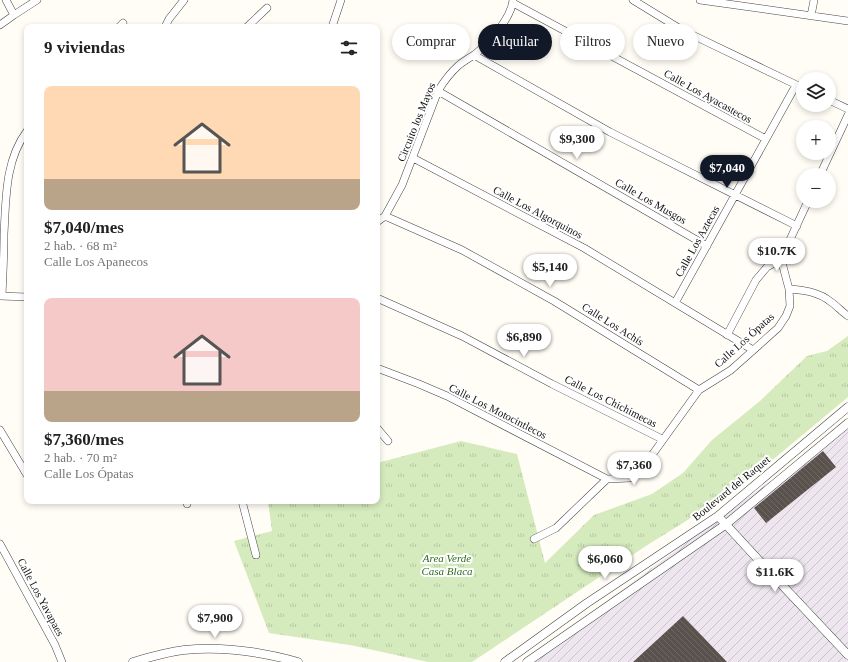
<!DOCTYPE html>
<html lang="es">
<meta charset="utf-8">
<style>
body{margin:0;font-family:"Times New Roman",serif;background:#f6f6f6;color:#222;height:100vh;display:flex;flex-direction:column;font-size:15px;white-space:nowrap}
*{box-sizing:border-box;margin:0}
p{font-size:13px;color:#767676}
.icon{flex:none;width:22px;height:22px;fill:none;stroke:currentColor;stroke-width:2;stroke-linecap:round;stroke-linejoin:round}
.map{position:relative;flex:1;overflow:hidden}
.side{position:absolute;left:24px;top:24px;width:356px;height:480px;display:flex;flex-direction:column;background:#fff;border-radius:8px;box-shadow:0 2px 6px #0003}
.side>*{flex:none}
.guide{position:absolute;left:392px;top:24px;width:380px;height:36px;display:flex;gap:8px}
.tools{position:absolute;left:796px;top:72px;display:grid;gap:8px}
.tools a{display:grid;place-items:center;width:40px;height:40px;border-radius:50%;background:#fff;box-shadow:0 2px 6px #0003;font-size:20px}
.price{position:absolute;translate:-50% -34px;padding:0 9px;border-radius:14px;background:#fff;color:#222;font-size:13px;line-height:26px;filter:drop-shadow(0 1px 2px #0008)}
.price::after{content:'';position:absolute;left:50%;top:24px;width:12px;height:9px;margin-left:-6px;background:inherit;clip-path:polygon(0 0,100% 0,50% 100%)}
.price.on{background:#111827;color:#fff}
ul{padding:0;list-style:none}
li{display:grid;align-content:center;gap:8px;height:212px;padding:0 20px}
li span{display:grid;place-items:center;height:124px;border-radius:8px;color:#555}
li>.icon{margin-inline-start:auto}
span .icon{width:72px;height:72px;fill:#fffc;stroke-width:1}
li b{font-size:17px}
h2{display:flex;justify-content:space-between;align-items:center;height:48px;padding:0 20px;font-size:17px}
.chip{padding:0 14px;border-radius:18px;background:#fff;box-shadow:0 2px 6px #0003;font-size:14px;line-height:36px}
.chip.on{background:#111827;color:#fff}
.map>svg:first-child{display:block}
.industrial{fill:url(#industrial-furrows)}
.park{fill:url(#park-tufts)}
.building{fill:url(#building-back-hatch)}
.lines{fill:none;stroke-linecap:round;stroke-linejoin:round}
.minor-casing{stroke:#444;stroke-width:8}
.tertiary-casing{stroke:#444;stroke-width:9}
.minor{stroke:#fff;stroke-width:7}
.tertiary{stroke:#fff;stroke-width:8}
.labels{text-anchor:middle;stroke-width:4;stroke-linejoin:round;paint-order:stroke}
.street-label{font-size:11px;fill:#111;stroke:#fff}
.park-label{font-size:11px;font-style:italic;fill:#2f6b1f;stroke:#fff}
</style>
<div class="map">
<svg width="848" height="662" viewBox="0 0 848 662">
<defs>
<pattern id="industrial-furrows" width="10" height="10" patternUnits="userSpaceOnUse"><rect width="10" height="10" fill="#eee6ef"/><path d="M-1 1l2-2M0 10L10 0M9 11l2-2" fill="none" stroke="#cbc4cc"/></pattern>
<pattern id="park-tufts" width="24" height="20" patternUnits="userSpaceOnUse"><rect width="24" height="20" fill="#d5ebbd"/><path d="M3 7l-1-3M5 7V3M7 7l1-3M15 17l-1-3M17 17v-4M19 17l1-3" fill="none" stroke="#b6c8a1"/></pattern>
<pattern id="building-back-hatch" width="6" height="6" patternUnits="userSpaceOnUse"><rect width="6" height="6" fill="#5a524d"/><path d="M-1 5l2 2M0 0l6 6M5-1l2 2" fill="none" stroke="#6d6662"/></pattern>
</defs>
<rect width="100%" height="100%" fill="#fffdf5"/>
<path class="industrial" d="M848,424V662H524Z"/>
<path class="park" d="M848,336V397L739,488L649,544L472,662H428L350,645L269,633L234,541L272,531L268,501H377V463L461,441L517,454L545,563L594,515L652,494L683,473L712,440L760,401L807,356L827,351Z"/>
<path class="building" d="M823,451L836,467L766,523L754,508Z
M683,616L727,662H633Z"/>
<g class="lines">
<defs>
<path id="minor" d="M6,0L14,15
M633,0L682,30L803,88
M700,0L848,21
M513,3L766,139
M811,16L814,0
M0,25L14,15L37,0
M119,27L123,23
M165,27L169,19L184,0
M247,27L267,8
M332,27L341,0
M474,55L610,132L797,226
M438,91L707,246
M829,100L848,109
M413,158L584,248L753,350
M820,175L848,115
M385,216L462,250L554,301L699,390
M377,222L385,216L402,185L438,91C444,81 450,73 459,65C464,61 469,58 474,55C489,43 511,19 513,0
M789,289C804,290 819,292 831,302C837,306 842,312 848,316
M2,295C3,275 4,254 4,234C6,199 5,160 27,131
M0,296L27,297
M377,298L462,336L552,384L662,439
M675,303L796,85
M727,335L756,280L767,267L781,259L808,201
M377,368L419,384L447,396L607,479
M377,428L388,441
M0,430L27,475
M186,501L187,504
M242,501L256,555
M534,539L556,528L607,479L630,478L639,473L699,390L731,370L778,328L786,316L790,306L789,289L781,259
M0,544L55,645L62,662"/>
<path id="tertiary" d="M718,516L765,567L848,655
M133,662C150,657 167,652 184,650C221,646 262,652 298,662
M505,662L587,603L718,516L848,407
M527,662L725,525L848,423"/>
</defs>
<use href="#minor" class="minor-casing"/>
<use href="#tertiary" class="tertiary-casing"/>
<use href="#minor" class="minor"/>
<use href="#tertiary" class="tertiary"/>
</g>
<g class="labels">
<g class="street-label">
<text transform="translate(708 96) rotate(29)" y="4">Calle Los Ayacastecos</text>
<text transform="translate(416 122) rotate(-68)" y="4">Circuito los Mayos</text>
<text transform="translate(651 201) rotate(30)" y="4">Calle Los Musgos</text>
<text transform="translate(538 212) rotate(28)" y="4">Calle Los Algorquinos</text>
<text transform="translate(697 241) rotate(-61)" y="4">Calle Los Aztecas</text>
<text transform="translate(613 324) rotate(32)" y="4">Calle Los Achís</text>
<text transform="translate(744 340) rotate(-42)" y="4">Calle Los Ópatas</text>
<text transform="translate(611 401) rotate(27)" y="4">Calle Los Chichimecas</text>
<text transform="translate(498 411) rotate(27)" y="4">Calle Los Motocintlecos</text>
<text transform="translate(731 488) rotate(-39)" y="4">Boulevard del Raquet</text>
<text transform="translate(41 597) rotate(62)" y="4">Calle Los Yavapaes</text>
</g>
<g class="park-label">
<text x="447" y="562">Area Verde<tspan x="447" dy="13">Casa Blaca</tspan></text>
</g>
</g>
</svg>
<div class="tools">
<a><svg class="icon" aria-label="layers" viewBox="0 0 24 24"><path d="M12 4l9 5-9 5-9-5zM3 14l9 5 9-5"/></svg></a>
<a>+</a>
<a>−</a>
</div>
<b class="price" style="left:577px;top:160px">$9,300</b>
<b class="price on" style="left:727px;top:189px">$7,040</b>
<b class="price" style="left:777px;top:272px">$10.7K</b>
<b class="price" style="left:550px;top:288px">$5,140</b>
<b class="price" style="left:524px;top:358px">$6,890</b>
<b class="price" style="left:634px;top:486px">$7,360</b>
<b class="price" style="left:605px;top:580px">$6,060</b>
<b class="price" style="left:775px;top:593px">$11.6K</b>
<b class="price" style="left:215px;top:639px">$7,900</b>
<div class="guide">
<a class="chip">Comprar</a>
<a class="chip on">Alquilar</a>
<a class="chip">Filtros</a>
<a class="chip">Nuevo</a>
</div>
<section class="side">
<h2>9 viviendas<svg class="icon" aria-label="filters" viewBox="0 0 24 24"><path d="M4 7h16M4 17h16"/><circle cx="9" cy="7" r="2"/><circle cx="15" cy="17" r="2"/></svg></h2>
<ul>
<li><span style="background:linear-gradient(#ffd9b3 75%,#b9a48a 0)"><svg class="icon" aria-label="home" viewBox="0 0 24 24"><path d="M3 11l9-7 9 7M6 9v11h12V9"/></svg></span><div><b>$7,040/mes</b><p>2 hab. · 68 m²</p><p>Calle Los Apanecos</p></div></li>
<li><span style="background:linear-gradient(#f6c9c9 75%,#b9a48a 0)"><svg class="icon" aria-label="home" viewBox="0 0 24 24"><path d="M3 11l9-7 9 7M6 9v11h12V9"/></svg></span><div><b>$7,360/mes</b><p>2 hab. · 70 m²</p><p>Calle Los Ópatas</p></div></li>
</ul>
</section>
</div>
